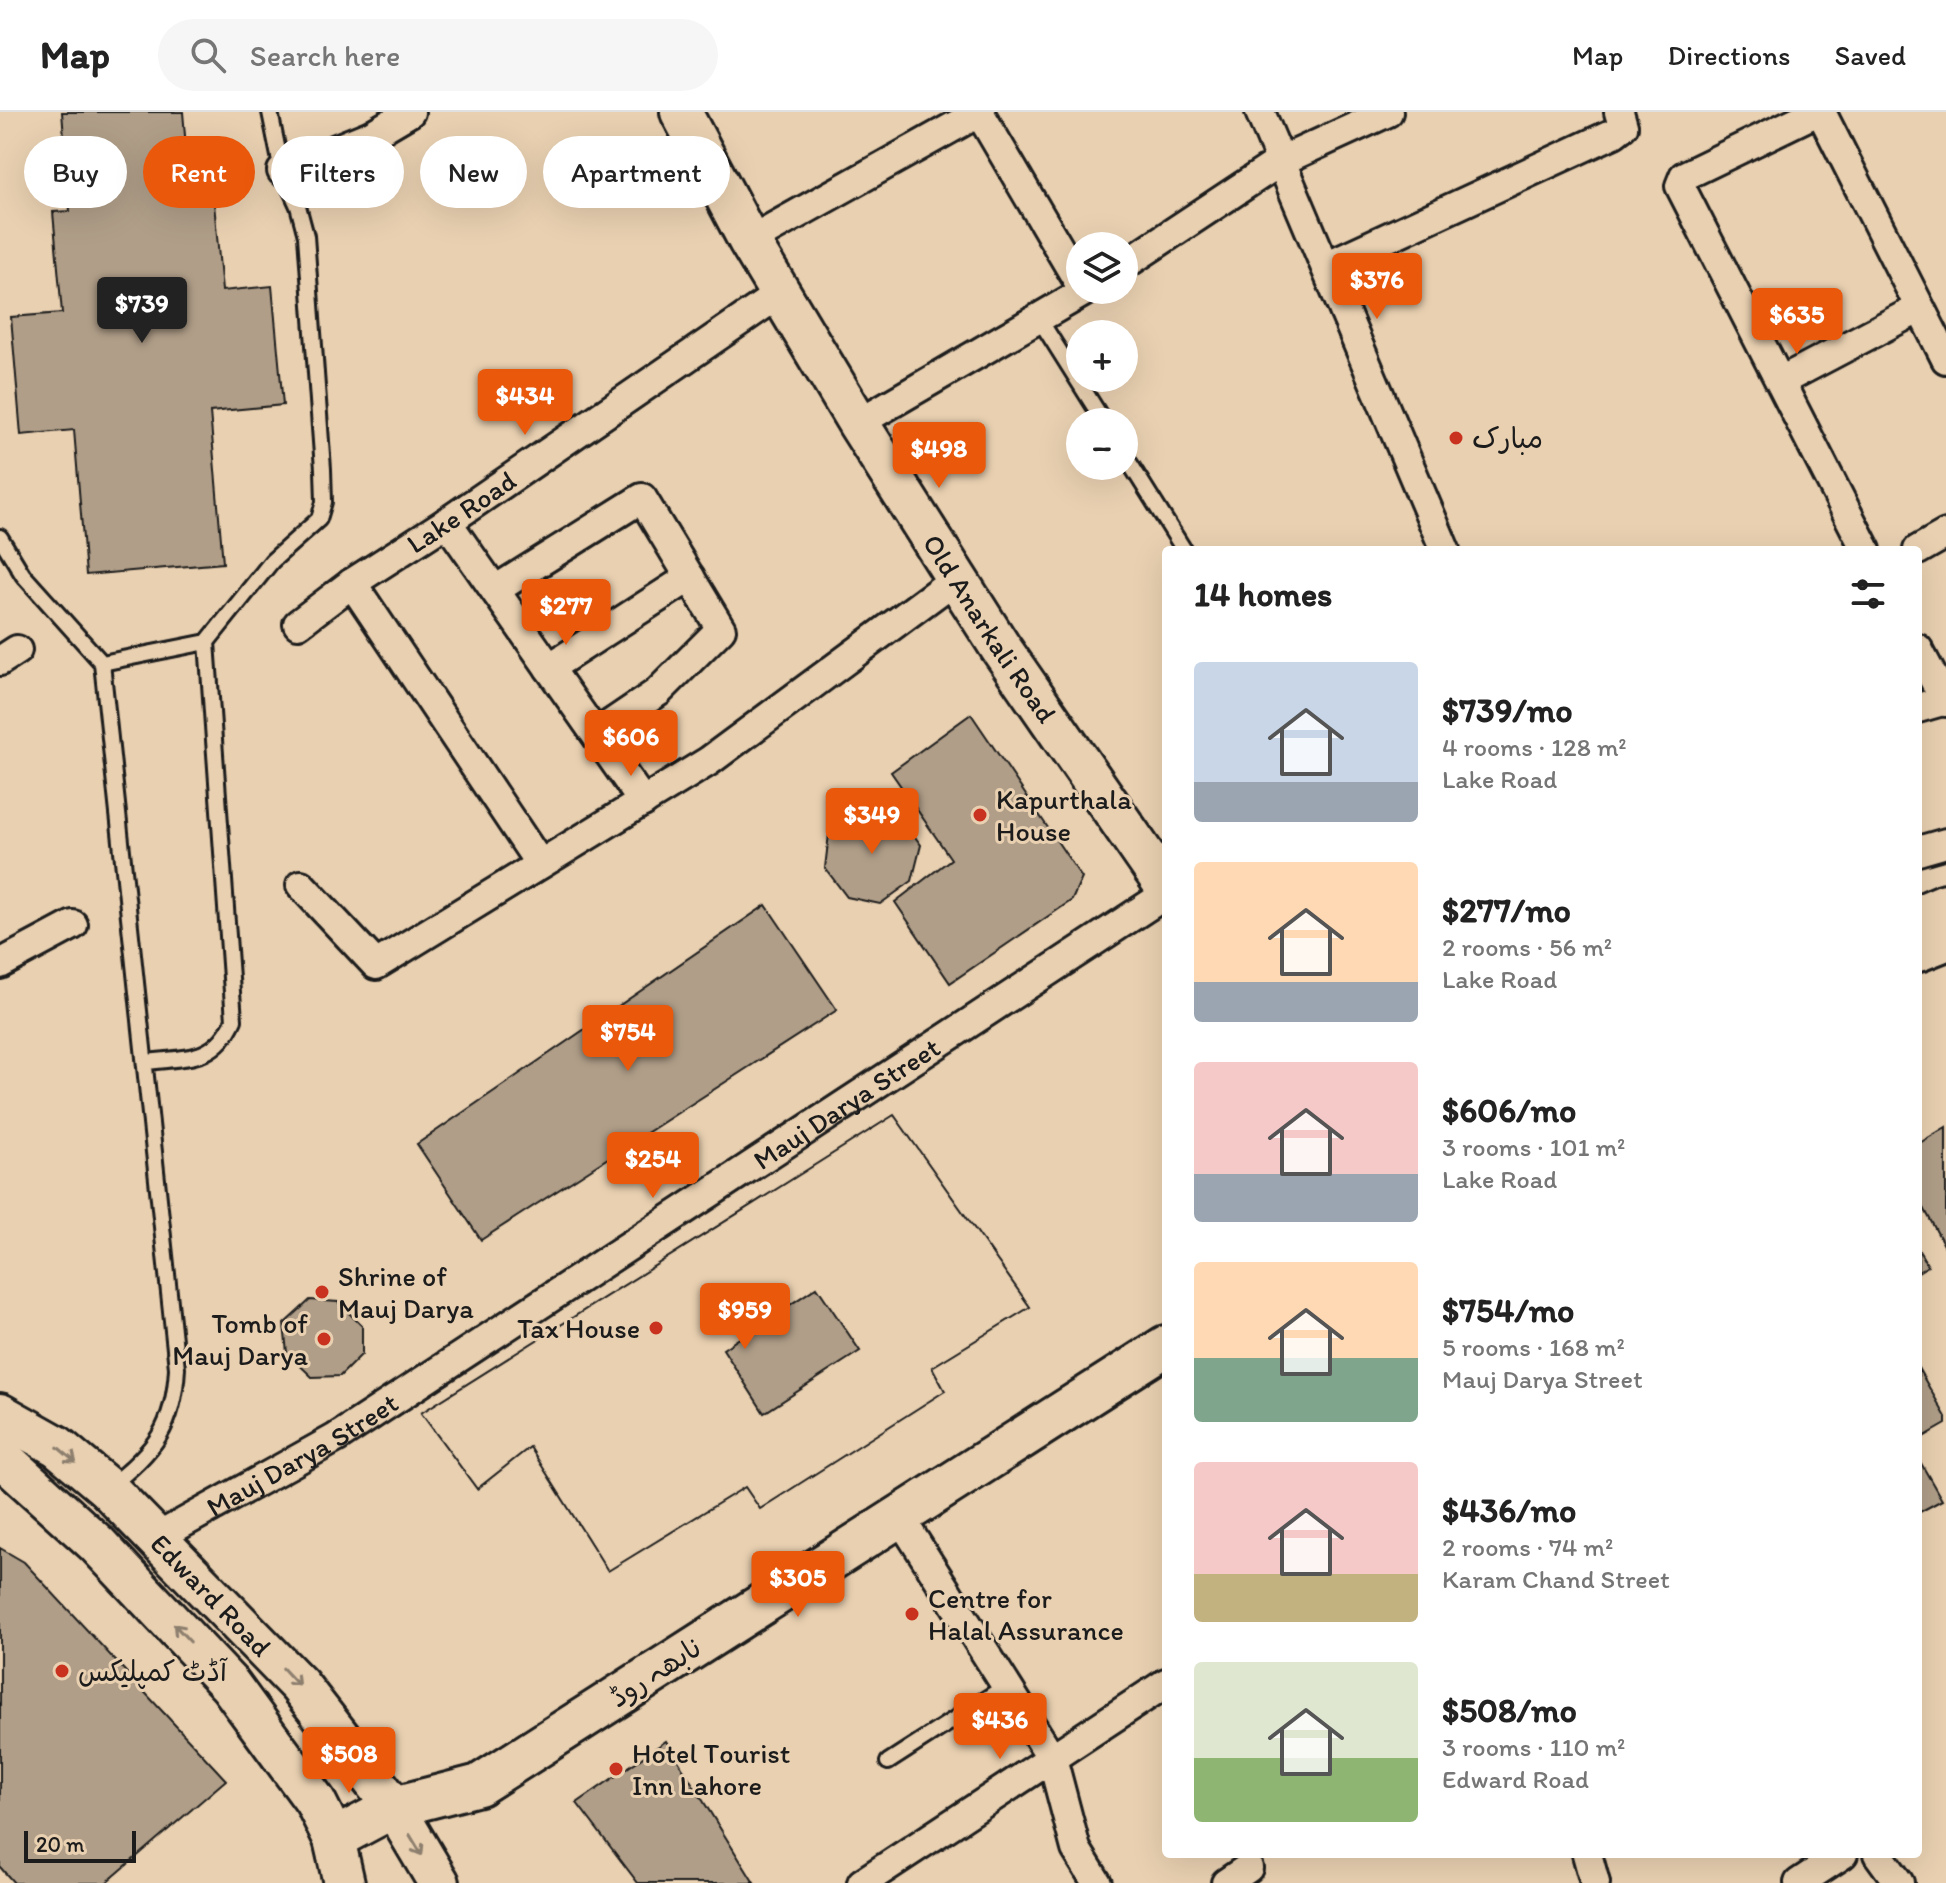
<!DOCTYPE html>
<meta charset="utf-8">
<style>
body{margin:0;font-family:Itim,"Playpen Sans Arabic",sans-serif;background:#f6f6f6;color:#222;height:100vh;display:flex;flex-direction:column;font-size:30px;white-space:nowrap}
*{box-sizing:border-box;margin:0}
p{font-size:26px;color:#767676}
.icon{flex:none;width:44px;height:44px;fill:none;stroke:currentColor;stroke-width:2;stroke-linecap:round;stroke-linejoin:round}
.map{position:relative;flex:1;overflow:hidden}
.panel{position:absolute;left:1162px;top:434px;width:760px;height:1312px;display:flex;flex-direction:column;background:#fff;border-radius:8px;box-shadow:0 8px 32px #0002}
.panel>*{flex:none}
.banner{position:absolute;left:24px;top:24px;width:760px;height:72px;display:flex;gap:16px}
.buttons{position:absolute;left:1066px;top:120px;display:grid;gap:16px}
.buttons a{display:grid;place-items:center;width:72px;height:72px;border-radius:50%;background:#fff;box-shadow:0 8px 32px #0002;font-size:40px}
.scale{position:absolute;left:24px;bottom:20px;width:112px;box-sizing:border-box;padding-left:8px;border:4px solid #1c1c1c;border-top:0;font-size:22px;line-height:28px;white-space:nowrap;color:#1c1c1c;-webkit-text-stroke:6px #e9d0b1;paint-order:stroke}
.price{position:absolute;translate:-50% -68px;padding:0 18px;border-radius:8px;background:#ea580c;color:#fff;font-size:26px;line-height:52px;filter:drop-shadow(0 2px 4px #0008)}
.price::after{content:'';position:absolute;left:50%;top:48px;width:24px;height:18px;margin-left:-12px;background:inherit;clip-path:polygon(0 0,100% 0,50% 100%)}
.price.active{background:#222;color:#fff}
ul{padding:0;list-style:none}
li{display:flex;align-items:center;gap:24px;height:200px;padding:0 32px}
li span{display:grid;place-items:center;flex:none;width:224px;height:160px;border-radius:8px;color:#555}
li>.icon{margin-inline-start:auto}
span .icon{width:96px;height:96px;fill:#fffc;stroke-width:1}
li b{font-size:34px}
h2{display:flex;justify-content:space-between;align-items:center;height:96px;padding:0 32px;font-size:34px}
.chip{padding:0 28px;border-radius:36px;background:#fff;box-shadow:0 8px 32px #0002;font-size:28px;line-height:72px}
.chip.active{background:#ea580c;color:#fff}
header{display:flex;align-items:center;gap:48px;box-sizing:border-box;height:112px;padding:0 40px;background:#fff;border-bottom:2px solid #e0e0e0}
header strong{font-size:38px}
nav{display:flex;gap:44px;margin-inline-start:auto;font-size:28px}
.search{width:560px;height:72px;background:#f6f6f6;display:flex;align-items:center;gap:20px;box-sizing:border-box;padding:0 28px;border-radius:44px;color:#767676;font-size:30px}
.map>svg:first-child{display:block}
.building{fill:#b09e88;stroke:#1c1c1c;stroke-width:2;fill-rule:evenodd}
.lines{fill:none;stroke-linecap:round;stroke-linejoin:round}
.lane-casing{stroke:#1c1c1c;stroke-width:20}
.street-casing{stroke:#1c1c1c;stroke-width:34}
.secondary-casing{stroke:#1c1c1c;stroke-width:46}
.lane{stroke:#e9d0b1;stroke-width:14}
.street{stroke:#e9d0b1;stroke-width:28}
.secondary{stroke:#e9d0b1;stroke-width:40}
.oneway{stroke:#8d7f6e}
.poi-dot{fill:#c8321e;stroke:#e9d0b1;stroke-width:3}
.labels{text-anchor:middle;stroke-width:6;stroke-linejoin:round;paint-order:stroke}
.poi-label{font-size:28px;fill:#1c1c1c;stroke:#e9d0b1;text-anchor:start}
.street-label{font-size:28px;fill:#1c1c1c;stroke:#e9d0b1}
</style>
<header>
<strong>Map</strong>
<div class="search"><svg class="icon" aria-label="search" viewBox="0 0 24 24"><circle cx="10" cy="10" r="6"/><path d="M15 15l6 6"/></svg>Search here</div>
<nav><a>Map</a><a>Directions</a><a>Saved</a></nav>
</header>
<div class="map">
<svg width="1946" height="1771" viewBox="0 0 1946 1771">
<rect width="100%" height="100%" fill="#e9d0b1"/>
<filter id="ink" filterUnits="userSpaceOnUse"><feTurbulence type="fractalNoise" baseFrequency=".0125" numOctaves="2"/><feDisplacementMap in="SourceGraphic" scale="16" xChannelSelector="R" yChannelSelector="G"/><feConvolveMatrix kernelMatrix="1 2 1 2 8 2 1 2 1" color-interpolation-filters="sRGB"/></filter>
<g filter="url(#ink)">
<path class="building" d="M62,0H183L190,83L213,80L222,179L272,174L283,293L210,300L223,451L86,463L74,318L21,323L11,205L62,201L53,100L70,99Z
M971,602L1082,766L1072,788L950,871L895,790L951,747L891,660Z
M863,700L897,701L921,733L912,769L880,792L847,785L825,756L829,722Z
M766,793L837,898L481,1128L417,1032Z
M894,1003L1030,1195L932,1255L945,1279L760,1397L745,1375L608,1459L530,1335L477,1377L421,1301ZM817,1175L860,1239L764,1301L723,1237Z
M894,1003L1030,1195L932,1255L945,1279L760,1397L745,1375L608,1459L530,1335L477,1377L421,1301Z
M1946,1015V1137L1918,1085V1032Z
M1918,1137L1928,1154L1918,1160Z
M310,1188L338,1190L362,1214V1242L340,1264L312,1265L287,1241L284,1212Z
M1918,1256L1946,1305V1312L1918,1328Z
M1918,1346L1942,1388L1918,1401Z
M0,1436L24,1450L226,1668L106,1771H14L0,1755Z
M666,1629L754,1771H638L577,1691Z"/>
<g class="lines">
<defs>
<path id="lane" d="M1038,205L1104,310
M1124,342L1184,438
M0,425L23,463L102,551L207,530L272,449L319,407L324,390L323,357L306,124L298,94L282,59L270,0
M102,551L177,1256C174,1315 155,1338 110,1374
M146,950C187,945 215,950 234,908L207,530
M888,1650L1006,1574"/>
<g id="street">
<path d="M979,0L1080,172"/>
<path d="M1260,0L1445,438"/>
<path d="M1816,0L1684,64L1680,74L1866,438"/>
<path d="M1821,0L1946,247"/>
<path d="M282,59L371,23L410,0"/>
<path d="M749,129L980,0"/>
<path d="M1124,153L1281,49L1388,0"/>
<path d="M1326,154L1614,21L1623,14L1619,0"/>
<path d="M1781,269L1918,197"/>
<path d="M858,311L1087,178"/>
<path d="M447,410L643,690"/>
<path d="M1918,438L1946,422"/>
<path d="M352,471L540,752"/>
<path d="M495,478L642,386L721,517L658,580L596,622"/>
<path id="s1" d="M298,512L352,471L447,410L782,180"/>
<path d="M1918,537L1946,590"/>
<path d="M0,549L17,538"/>
<path d="M549,556L690,465"/>
<path d="M1918,596L1946,588"/>
<path d="M1918,739L1946,731"/>
<path d="M301,773L376,853L709,649L958,465"/>
<path d="M0,852L73,813"/>
<path d="M899,1404L1052,1646L1076,1737L1097,1771"/>
<path id="s2" d="M158,1425L336,1326L1166,782"/>
<path d="M1587,1742L1595,1771"/>
<path d="M1878,1742L1899,1771"/>
<path d="M862,1771L1166,1571"/>
<path d="M1226,1771L1248,1756"/>
<path d="M1799,1771L1843,1742"/>
</g>
<g id="secondary">
<path id="s3" d="M681,0L749,129L858,311L1000,535L1166,775"/>
<path d="M1918,804L1946,792"/>
<path d="M1918,839L1946,828"/>
<path id="s4" d="M0,1302L57,1334L107,1376L299,1573L394,1695L439,1771"/>
<path d="M0,1344L97,1432L230,1573L315,1689L334,1727L344,1771"/>
<path d="M334,1727L394,1695L479,1673L1166,1234"/>
</g>
</defs>
<use href="#lane" class="lane-casing"/>
<use href="#street" class="street-casing"/>
<use href="#secondary" class="secondary-casing"/>
<use href="#lane" class="lane"/>
<use href="#street" class="street"/>
<use href="#secondary" class="secondary"/>
</g>
<defs><path id="oneway-shaft" d="M-6 0H5M1.5-3L5.5 0L1.5 3" fill="none" stroke-width="1.6" stroke-linecap="round" stroke-linejoin="round" transform="scale(2)"/></defs>
<g class="oneway">
<use href="#oneway-shaft" transform="translate(67 1343) rotate(40)"/>
<use href="#oneway-shaft" transform="translate(182 1521) rotate(-133)"/>
<use href="#oneway-shaft" transform="translate(291 1565) rotate(47)"/>
<use href="#oneway-shaft" transform="translate(416 1733) rotate(59)"/>
</g>
</g>
<g class="poi-dot">
<circle cx="1456" cy="326" r="8"/>
<circle cx="980" cy="703" r="8"/>
<circle cx="322" cy="1180" r="8"/>
<circle cx="656" cy="1216" r="8"/>
<circle cx="324" cy="1227" r="8"/>
<circle cx="912" cy="1502" r="8"/>
<circle cx="62" cy="1559" r="8"/>
<circle cx="616" cy="1657" r="8"/>
</g>
<g class="labels">
<g class="poi-label">
<text x="1472" y="336">مبارک</text>
<text x="996" y="697">Kapurthala<tspan x="996" dy="32">House</tspan></text>
<text x="338" y="1174">Shrine of<tspan x="338" dy="32">Mauj Darya</tspan></text>
<text x="308" y="1221" text-anchor="end">Tomb of<tspan x="308" dy="32">Mauj Darya</tspan></text>
<text x="640" y="1226" text-anchor="end">Tax House</text>
<text x="928" y="1496">Centre for<tspan x="928" dy="32">Halal Assurance</tspan></text>
<text x="78" y="1569">آڈٹ کمپلیکس</text>
<text x="632" y="1651">Hotel Tourist<tspan x="632" dy="32">Inn Lahore</tspan></text>
</g>
<g class="street-label">
<text dy="10" stroke="none"><textPath href="#s1" startOffset="198">Lake Road</textPath></text>
<text dy="10" stroke="none"><textPath href="#s3" startOffset="602">Old Anarkali Road</textPath></text>
<text dy="10" stroke="none"><textPath href="#s2" startOffset="814">Mauj Darya Street</textPath></text>
<text dy="10" stroke="none"><textPath href="#s2" startOffset="166">Mauj Darya Street</textPath></text>
<text dy="10" stroke="none"><textPath href="#s4" startOffset="280">Edward Road</textPath></text>
<text transform="translate(655 1560) rotate(-33)" y="10">نابھہ روڈ</text>
</g>
</g>
</svg>
<div class="buttons">
<a><svg class="icon" aria-label="layers" viewBox="0 0 24 24"><path d="M12 4l9 5-9 5-9-5zM3 14l9 5 9-5"/></svg></a>
<a>+</a>
<a>−</a>
</div>
<div class="scale">20 m</div>
<b class="price" style="left:1377px;top:209px">$376</b>
<b class="price active" style="left:142px;top:233px">$739</b>
<b class="price" style="left:1797px;top:244px">$635</b>
<b class="price" style="left:525px;top:325px">$434</b>
<b class="price" style="left:939px;top:378px">$498</b>
<b class="price" style="left:566px;top:535px">$277</b>
<b class="price" style="left:631px;top:666px">$606</b>
<b class="price" style="left:872px;top:744px">$349</b>
<b class="price" style="left:628px;top:961px">$754</b>
<b class="price" style="left:653px;top:1088px">$254</b>
<b class="price" style="left:745px;top:1239px">$959</b>
<b class="price" style="left:798px;top:1507px">$305</b>
<b class="price" style="left:1000px;top:1649px">$436</b>
<b class="price" style="left:349px;top:1683px">$508</b>
<div class="banner">
<a class="chip">Buy</a>
<a class="chip active">Rent</a>
<a class="chip">Filters</a>
<a class="chip">New</a>
<a class="chip">Apartment</a>
</div>
<section class="panel">
<h2>14 homes<svg class="icon" aria-label="filters" viewBox="0 0 24 24"><path d="M4 7h16M4 17h16"/><circle cx="9" cy="7" r="2"/><circle cx="15" cy="17" r="2"/></svg></h2>
<ul>
<li><span style="background:linear-gradient(#c9d6e8 75%,#9aa5b1 0)"><svg class="icon" aria-label="home" viewBox="0 0 24 24"><path d="M3 11l9-7 9 7M6 9v11h12V9"/></svg></span><div><b>$739/mo</b><p>4 rooms · 128 m²</p><p>Lake Road</p></div></li>
<li><span style="background:linear-gradient(#ffd9b3 75%,#9aa5b1 0)"><svg class="icon" aria-label="home" viewBox="0 0 24 24"><path d="M3 11l9-7 9 7M6 9v11h12V9"/></svg></span><div><b>$277/mo</b><p>2 rooms · 56 m²</p><p>Lake Road</p></div></li>
<li><span style="background:linear-gradient(#f6c9c9 70%,#9aa5b1 0)"><svg class="icon" aria-label="home" viewBox="0 0 24 24"><path d="M3 11l9-7 9 7M6 9v11h12V9"/></svg></span><div><b>$606/mo</b><p>3 rooms · 101 m²</p><p>Lake Road</p></div></li>
<li><span style="background:linear-gradient(#ffd9b3 60%,#7fa58c 0)"><svg class="icon" aria-label="home" viewBox="0 0 24 24"><path d="M3 11l9-7 9 7M6 9v11h12V9"/></svg></span><div><b>$754/mo</b><p>5 rooms · 168 m²</p><p>Mauj Darya Street</p></div></li>
<li><span style="background:linear-gradient(#f6c9c9 70%,#c2b280 0)"><svg class="icon" aria-label="home" viewBox="0 0 24 24"><path d="M3 11l9-7 9 7M6 9v11h12V9"/></svg></span><div><b>$436/mo</b><p>2 rooms · 74 m²</p><p>Karam Chand Street</p></div></li>
<li><span style="background:linear-gradient(#dfe7d0 60%,#8fb573 0)"><svg class="icon" aria-label="home" viewBox="0 0 24 24"><path d="M3 11l9-7 9 7M6 9v11h12V9"/></svg></span><div><b>$508/mo</b><p>3 rooms · 110 m²</p><p>Edward Road</p></div></li>
</ul>
</section>
</div>
